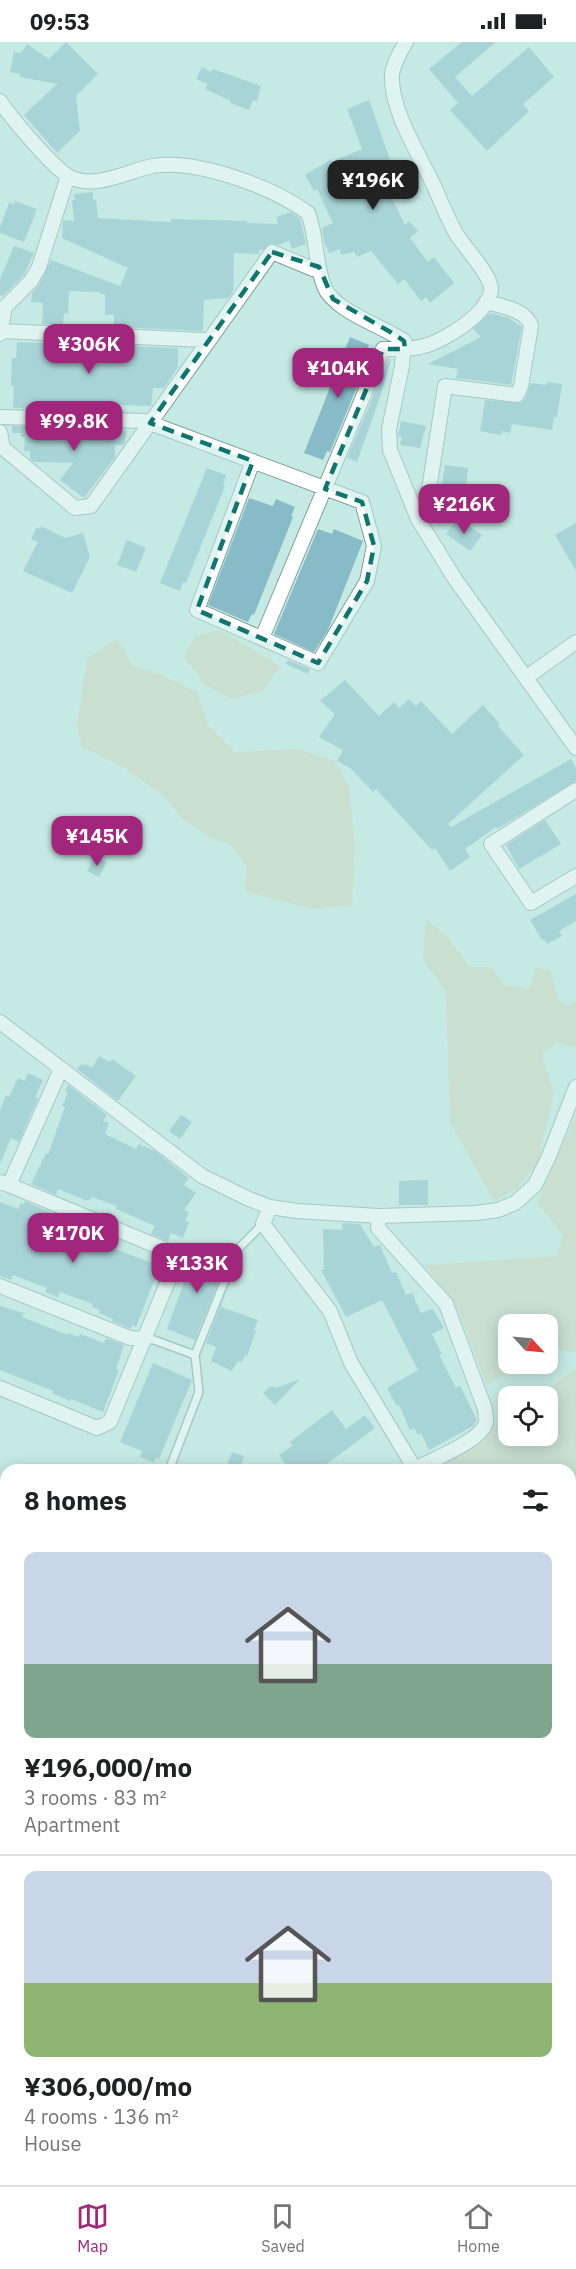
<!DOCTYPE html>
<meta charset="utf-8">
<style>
body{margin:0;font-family:"IBM Plex Sans",sans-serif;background:#f2f2f2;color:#202124;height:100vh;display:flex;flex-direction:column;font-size:22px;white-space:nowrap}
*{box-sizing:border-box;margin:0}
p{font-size:20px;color:#757577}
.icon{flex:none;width:33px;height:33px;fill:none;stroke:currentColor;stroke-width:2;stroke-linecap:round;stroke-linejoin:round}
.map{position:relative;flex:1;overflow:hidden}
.drawer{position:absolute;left:0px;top:1422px;width:576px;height:722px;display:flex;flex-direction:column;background:#fff;border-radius:18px 18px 0 0;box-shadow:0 3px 15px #0003}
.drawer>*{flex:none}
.needle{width:39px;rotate:116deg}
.tools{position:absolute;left:498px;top:1272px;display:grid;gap:12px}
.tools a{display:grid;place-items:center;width:60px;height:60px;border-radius:12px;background:#fff;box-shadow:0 3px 15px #0003;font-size:30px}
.price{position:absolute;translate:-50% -51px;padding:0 14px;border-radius:12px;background:#a2267c;color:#fff;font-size:20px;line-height:39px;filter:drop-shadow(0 2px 3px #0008)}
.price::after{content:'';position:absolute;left:50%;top:36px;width:18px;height:14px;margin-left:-9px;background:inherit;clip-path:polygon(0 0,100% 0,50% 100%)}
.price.active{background:#222;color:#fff}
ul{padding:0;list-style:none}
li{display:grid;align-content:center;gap:12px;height:318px;padding:0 24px}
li+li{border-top:2px solid #e0e0e0}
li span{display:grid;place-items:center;height:186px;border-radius:12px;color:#555}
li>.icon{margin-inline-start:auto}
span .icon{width:108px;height:108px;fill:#fffc;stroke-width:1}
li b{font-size:26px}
h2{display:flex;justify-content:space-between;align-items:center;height:72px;padding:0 24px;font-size:26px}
.status{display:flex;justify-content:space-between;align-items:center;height:42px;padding:0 30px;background:#fff;direction:ltr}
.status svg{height:16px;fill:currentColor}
.dock{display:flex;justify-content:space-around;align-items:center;height:84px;border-top:2px solid #e0e0e0;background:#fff;font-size:16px;color:#757577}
.dock a{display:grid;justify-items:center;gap:3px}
.dock .active{color:#a2267c}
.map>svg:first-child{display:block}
.green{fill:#ced6ba}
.building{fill:#88bbc8}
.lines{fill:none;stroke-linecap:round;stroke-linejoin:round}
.service-casing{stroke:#7ea09b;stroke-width:10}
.minor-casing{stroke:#7ea09b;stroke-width:16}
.service{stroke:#fff;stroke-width:7}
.minor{stroke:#fff;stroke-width:14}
.marked{fill:none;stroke:#0f766e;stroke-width:4.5;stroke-dasharray:12 8;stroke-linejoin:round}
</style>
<div class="status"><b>09:53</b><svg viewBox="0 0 49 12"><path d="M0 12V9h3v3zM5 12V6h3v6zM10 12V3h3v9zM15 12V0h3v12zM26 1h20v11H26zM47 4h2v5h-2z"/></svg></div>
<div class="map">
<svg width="576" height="2143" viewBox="0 0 576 2143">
<rect width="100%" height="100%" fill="#c5e9e3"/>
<path class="green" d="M219,588L280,624L264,648L232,657L205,643L184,615L195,594Z
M118,597L132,624L162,633L197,650L208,683L235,710L297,707L335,719L349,745L355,803L352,863L313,867L245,849L246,823L231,803L209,795L181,775L162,752L123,725L82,705L77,684L87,616Z
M426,877L448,895L469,925H491L504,943L530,947L535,925L551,929L558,957L567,964L576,959V1006L557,1000L542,1013L554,1052L538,1120L517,1147L494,1159L450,1080L446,949L423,918Z
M576,1072V1310L551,1307L548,1309V1282H508V1322H525L487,1343L456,1264L425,1223L557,1214L563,1193L537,1161Z
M576,1327V2143H212L215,2138H570V1428H431L462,1409L487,1396L498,1377L501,1367H508V1394H548V1354H537Z
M6,1445V1733L0,1736V1448Z"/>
<path class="building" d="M66,0L98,32L76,54L80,89L57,111L24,73L57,42L20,35V32L10,30L14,10L21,11L27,2L49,17Z
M462,0H496L455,35L472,54L529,5L554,35L523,62L529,69L487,109L450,68L458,61L429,27Z
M202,25L211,30L213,27L261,44L257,59L253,58L249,68L230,61L231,59L205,47L207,42L196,37Z
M369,58L394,129V136L384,140L405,183L409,179L418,189L410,196L428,220L434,215L454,241L430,261L426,255L421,259L404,237L398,242L371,209L357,215L354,210L341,213L340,207L329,211L324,199L322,186L333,181L317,147L314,149L305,133L330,118L331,120L362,107L347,67Z
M93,150V158L96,157L98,176L171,180V177L247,179V181L278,182L276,175L291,170L300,177L306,202L292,207L289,199L278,203L271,201L263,208H259V212L234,211L233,249L228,256L204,258L203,289L114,285V273H105V252H100V250L69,249L68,272L64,271L63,283L42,282L43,261L31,260L32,251L39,243L51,218L120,244L128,226L62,196L63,178L74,179L72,158H75L74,152Z
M15,159L37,167L24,200L0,191V185L9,161L14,162Z
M14,204L34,211L24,233L4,253L0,254V237Z
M490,271L509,276L522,285L511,343L456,336L458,327L428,322L481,295L473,287Z
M350,295L369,303L366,310L371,311L330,410L327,409L323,418L304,411Z
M17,300L178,306V325L164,346H153L151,364L120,363L119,369H106L107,362L73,360L72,368L13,366L14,344H11L12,316H16Z
M389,317H391L381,352L357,420L347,416Z
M547,340L562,342L557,376L554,375L552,388L512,382L510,391L502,389L501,393L480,389L485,358L521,361L525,357L531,341L547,343Z
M401,379L426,384L420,406L400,403L402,395L398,394Z
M12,384L71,386L105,390V387H118L126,389L125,401L123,403H115V415L84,456L60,438L73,421L34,420L30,417V409H24L25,395H21V391H12Z
M445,423L468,426L464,459L440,455Z
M207,426L226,433L223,443L225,444L186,541L183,540L180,549L160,541Z
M249,456L273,464L276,457L295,465L291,474L293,475L254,573L252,572L248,580L208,563Z
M458,476L482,493L470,509L446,492Z
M576,481V529L555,493Z
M41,484L65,496L83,491L90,515L72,551L23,529L38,500L31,497L37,485L40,487Z
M318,487L332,492L334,487L363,499L328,588L314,610L274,592Z
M127,498L146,506L136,530L117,523Z
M288,618L310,627L308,632L286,622Z
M345,638L379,674L394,660L399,666L409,657L416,664L421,659L452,692L483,663L500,682L498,684L524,713L448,782L451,785L571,717L576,726V739L497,787L496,785L465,807L470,815L450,829L435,806L432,808L376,747L373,750L350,726L337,719L343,708L319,695L335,672L320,659Z
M545,778L561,802L519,827L506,803Z
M95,814L107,820L99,835L87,829Z
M576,852V879L559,889L562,894L547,902L544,897L542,898L530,878Z
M99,1014L110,1020L112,1017L136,1034L118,1059L77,1027L81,1022L84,1024L85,1022L92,1026Z
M28,1031L43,1038L35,1055L38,1056L19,1100L11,1096L0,1122V1068L6,1053L9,1055L18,1036L25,1039Z
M68,1043L107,1073L103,1079L109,1081L105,1092L136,1107L138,1102L155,1109L189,1136L184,1143L196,1151L184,1168L189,1170L185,1179L189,1180L183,1196L171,1191L168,1199L151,1192L155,1184L116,1167L117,1164L92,1155L90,1158H85L58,1147L56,1153L31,1142L46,1111L48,1112L65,1065L62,1064L68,1051L65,1050Z
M181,1073L192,1080L180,1097L169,1089Z
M428,1138V1163H399V1139Z
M25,1159L62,1176L59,1186L160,1224L136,1285L132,1283L131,1287L112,1279L113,1277L99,1271L100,1268L92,1265L93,1262L60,1250L58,1255L45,1250L47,1246L13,1233L11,1238L0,1234V1160L18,1167L21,1161L24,1162Z
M342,1181L360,1182L374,1205L380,1203L392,1231L396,1230L406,1253L412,1251L421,1271L433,1267L444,1286L432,1292L442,1312L439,1313L456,1346L460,1344L477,1378L473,1384L429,1408L421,1391L418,1393L414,1386L410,1388L399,1363L397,1364L387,1346L418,1328L382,1258L346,1275L321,1228L324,1227L323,1187L343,1188Z
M196,1208L227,1219L195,1298L167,1287Z
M237,1223L221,1265L258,1278L254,1288L256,1289L247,1314L245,1313L242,1320L238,1319L232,1329L211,1319L216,1305L206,1301Z
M0,1264L24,1271L22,1275L68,1293V1291L79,1295L80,1292L104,1301L106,1296L124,1303L116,1327L119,1328L103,1370L71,1357L70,1359L52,1351L53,1349L0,1328Z
M153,1321L192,1338L159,1417L156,1416L154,1421L140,1415L142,1409L120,1400Z
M300,1337L275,1363L263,1351L271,1344L276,1346Z
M332,1368L346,1387L365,1373L375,1386L319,1428H290L279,1413L293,1403L290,1400Z
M232,1410L244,1414L239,1428H225Z"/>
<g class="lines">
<defs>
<path id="service" d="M144,1297L154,1298L195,1313L199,1350L169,1428
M195,1313L237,1208L263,1182"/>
<path id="minor" d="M0,59C11,76 52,124 68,134C95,149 126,129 153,124C197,117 273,145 308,171C317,194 315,221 324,244C333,269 383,284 404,299L402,324L389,387L390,408L418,477L455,537L576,706
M1,289L204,298L206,302
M0,292L5,265L31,239L39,225L68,134
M0,375L144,379L150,381L362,460L374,504L367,539L318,621L197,568L253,419
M0,390L3,406L75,466L91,464L272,210L313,227L319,225
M418,477L426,467L445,344L517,353L521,344L531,284C527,268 501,264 486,260
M262,596L383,307C396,307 411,308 424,304C444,299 490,271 491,247C491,233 465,206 457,193C448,178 441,160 434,144C420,114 390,67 392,33C393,21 400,11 406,0
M527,635L576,600
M576,748L491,802L531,861L576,834
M0,980L202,1134L249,1157L270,1165L297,1169L379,1174L476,1171L498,1168L515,1161L535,1143L549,1114L576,1045
M0,1140L9,1143L61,1027
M270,1165L263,1182L330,1269L351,1321L415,1427
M379,1174L378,1186L446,1262L485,1367C485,1371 487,1377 486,1381C480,1400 432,1417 414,1428
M0,1244L130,1296L144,1297
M0,1346L97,1386L110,1380L173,1227L164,1207L9,1143
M0,1749L6,1746
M0,1858L6,1863
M0,1973L6,1977
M0,2009L6,2005
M0,2040L6,2036
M0,2055L6,2051
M4,2143L7,2138
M105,2143L106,2138"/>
</defs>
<use href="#service" class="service-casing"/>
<use href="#minor" class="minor-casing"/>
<use href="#service" class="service"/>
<use href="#minor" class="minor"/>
</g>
<path d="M0 0H576V2143H0ZM272,210L319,225L333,257L392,291L404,299L405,307H383L325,447L362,460L374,504L367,539L318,621L197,568L253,419L150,381Z" fill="#c5e9e3" fill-opacity=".55" fill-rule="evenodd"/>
<path class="marked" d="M272,210L319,225L333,257L392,291L404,299L405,307H383L325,447L362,460L374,504L367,539L318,621L197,568L253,419L150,381Z"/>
</svg>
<div class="tools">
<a><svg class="needle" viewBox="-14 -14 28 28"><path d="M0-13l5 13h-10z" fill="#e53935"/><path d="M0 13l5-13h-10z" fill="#757577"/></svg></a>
<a><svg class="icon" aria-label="locate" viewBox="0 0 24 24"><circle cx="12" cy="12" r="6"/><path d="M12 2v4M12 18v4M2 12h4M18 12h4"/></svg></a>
</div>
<b class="price active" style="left:373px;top:169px">¥196K</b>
<b class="price" style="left:89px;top:333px">¥306K</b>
<b class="price" style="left:338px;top:357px">¥104K</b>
<b class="price" style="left:74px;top:410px">¥99.8K</b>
<b class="price" style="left:464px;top:493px">¥216K</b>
<b class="price" style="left:97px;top:825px">¥145K</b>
<b class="price" style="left:73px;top:1222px">¥170K</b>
<b class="price" style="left:197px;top:1252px">¥133K</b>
<section class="drawer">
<h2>8 homes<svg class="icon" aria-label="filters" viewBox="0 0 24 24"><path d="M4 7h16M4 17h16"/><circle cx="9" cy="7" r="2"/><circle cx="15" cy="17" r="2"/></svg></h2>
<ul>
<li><span style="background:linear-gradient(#c9d6e8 60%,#7fa58c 0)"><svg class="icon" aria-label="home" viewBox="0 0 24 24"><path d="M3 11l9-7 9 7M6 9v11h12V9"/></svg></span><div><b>¥196,000/mo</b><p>3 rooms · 83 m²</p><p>Apartment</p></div></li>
<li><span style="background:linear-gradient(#c9d6e8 60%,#8fb573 0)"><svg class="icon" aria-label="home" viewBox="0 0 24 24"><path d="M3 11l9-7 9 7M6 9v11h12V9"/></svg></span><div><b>¥306,000/mo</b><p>4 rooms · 136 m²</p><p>House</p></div></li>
</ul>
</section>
</div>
<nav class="dock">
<a class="active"><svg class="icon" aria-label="map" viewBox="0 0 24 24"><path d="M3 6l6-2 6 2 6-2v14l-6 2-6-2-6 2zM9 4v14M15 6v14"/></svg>Map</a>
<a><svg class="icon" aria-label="saved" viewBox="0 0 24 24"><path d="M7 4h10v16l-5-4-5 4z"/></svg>Saved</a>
<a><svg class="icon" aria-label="home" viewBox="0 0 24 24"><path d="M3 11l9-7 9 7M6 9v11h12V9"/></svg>Home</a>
</nav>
